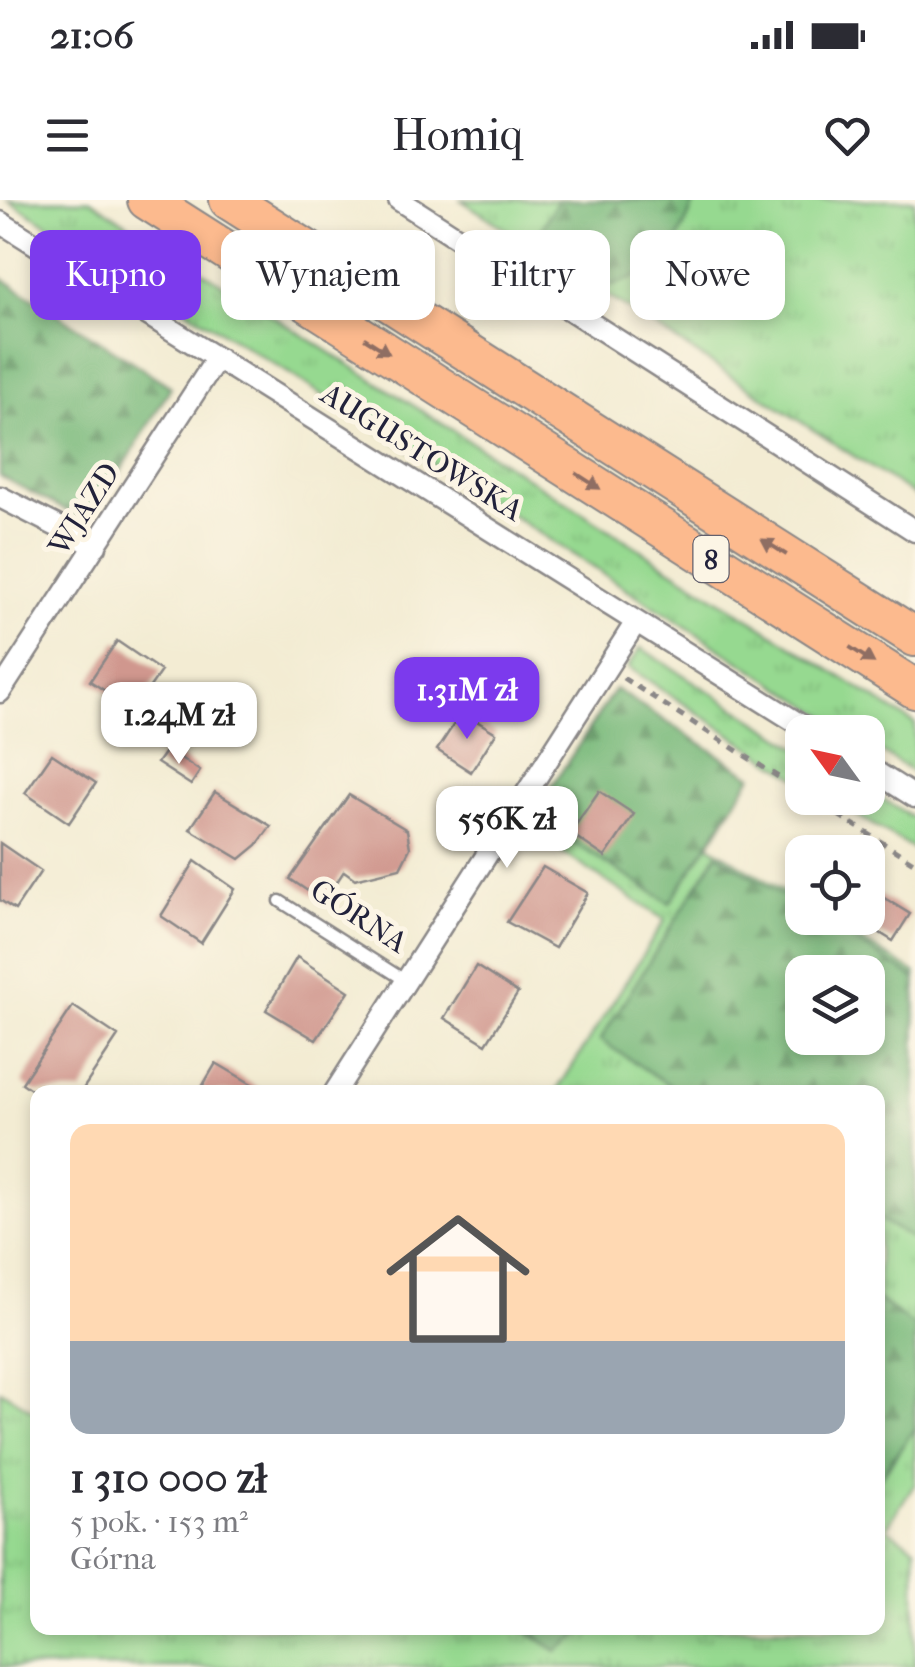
<!DOCTYPE html>
<html lang="pl">
<meta charset="utf-8">
<style>
body{margin:0;font-family:"IM FELL French Canon",serif;background:#f2f2f3;color:#2b2b33;height:100vh;display:flex;flex-direction:column;font-size:38px;white-space:nowrap}
*{box-sizing:border-box;margin:0}
p{font-size:32px;color:#7c7c81}
.icon{flex:none;width:55px;height:55px;fill:none;stroke:currentColor;stroke-width:2;stroke-linecap:round;stroke-linejoin:round}
.map{position:relative;flex:1;overflow:hidden}
.details{position:absolute;left:30px;top:885px;width:855px;height:550px;display:flex;flex-direction:column;background:#fff;border-radius:20px;box-shadow:0 5px 15px #0003}
.details>*{flex:none}
.guide{position:absolute;left:30px;top:30px;width:855px;height:90px;display:flex;gap:20px}
.needle{width:65px;rotate:303deg}
.controls{position:absolute;left:785px;top:515px;display:grid;gap:20px}
.controls a{display:grid;place-items:center;width:100px;height:100px;border-radius:20px;background:#fff;box-shadow:0 5px 15px #0003;font-size:50px}
.price{position:absolute;translate:-50% -85px;padding:0 22px;border-radius:20px;background:#fff;color:#222;font-size:32px;line-height:65px;filter:drop-shadow(0 2px 5px #0008)}
.price::after{content:'';position:absolute;left:50%;top:60px;width:30px;height:22px;margin-left:-15px;background:inherit;clip-path:polygon(0 0,100% 0,50% 100%)}
.price.active{background:#7c3aed;color:#fff}
ul{padding:0;list-style:none}
li{display:grid;align-content:center;gap:20px;height:530px;padding:0 40px}
li span{display:grid;place-items:center;height:310px;border-radius:20px;color:#555}
li>.icon{margin-inline-start:auto}
span .icon{width:180px;height:180px;fill:#fffc;stroke-width:1}
li b{font-size:42px}
.tag{padding:0 35px;border-radius:20px;background:#fff;box-shadow:0 5px 15px #0003;font-size:35px;line-height:90px}
.tag.active{background:#7c3aed;color:#fff}
.status{display:flex;justify-content:space-between;align-items:center;height:70px;padding:0 50px;background:#fff;direction:ltr}
.status svg{height:28px;fill:currentColor}
header{display:flex;justify-content:space-between;align-items:center;height:130px;padding:0 40px;background:#fff;font-size:45px;font-weight:600}
.map>svg:first-child{display:block}
.grass{fill:url(#grass-tufts);stroke:#5c7e66;stroke-width:2.5;fill-rule:evenodd}
.forest{fill:url(#forest-firs);stroke:#4d6e5a;stroke-width:2.5;fill-rule:evenodd}
.building{fill:#d0978e}
.lines{fill:none;stroke-linecap:round;stroke-linejoin:round}
.lane-casing{stroke:#8a8787;stroke-width:15}
.street-casing{stroke:#8a8787;stroke-width:25}
.highway-casing{stroke:#8a8787;stroke-width:42}
.path{stroke:#8a8787;stroke-width:5;stroke-dasharray:8 8;stroke-linecap:butt}
.lane{stroke:#fff;stroke-width:10}
.street{stroke:#fff;stroke-width:20}
.highway{stroke:#fcba8e;stroke-width:38}
.oneway{fill:#8f6e64}
.labels{text-anchor:middle;stroke-width:10;stroke-linejoin:round;paint-order:stroke}
.shield{fill:#fcf5e5;stroke:#63616e;stroke-width:2.5}
.shield-label{font-size:28px;font-weight:bold;fill:#22223b}
.street-label{font-size:30px;fill:#22223b;stroke:#fcf5e5}
</style>
<div class="status"><b>21:06</b><svg viewBox="0 0 49 12"><path d="M0 12V9h3v3zM5 12V6h3v6zM10 12V3h3v9zM15 12V0h3v12zM26 1h20v11H26zM47 4h2v5h-2z"/></svg></div>
<header><svg class="icon" aria-label="menu" viewBox="0 0 24 24"><path d="M4 6h16M4 12h16M4 18h16"/></svg>Homiq<svg class="icon" aria-label="heart" viewBox="0 0 24 24"><path d="M12 20l-8-8c-3-5 5-10 8-4 3-6 11-1 8 4z"/></svg></header>
<div class="map">
<svg width="915" height="1467" viewBox="0 0 915 1467">
<defs>
<pattern id="grass-tufts" width="24" height="20" patternUnits="userSpaceOnUse" patternTransform="scale(2.5)"><rect width="24" height="20" fill="#96d990"/><path d="M3 7l-1-3M5 7V3M7 7l1-3M15 17l-1-3M17 17v-4M19 17l1-3" fill="none" stroke="#81ba7d"/></pattern>
<pattern id="forest-firs" width="22" height="20" patternUnits="userSpaceOnUse" patternTransform="scale(2.5)"><rect width="22" height="20" fill="#78b97a"/><path d="M5 1l3.5 6h-7zM16 11l3.5 6h-7z" fill="#629665"/></pattern>
</defs>
<rect width="100%" height="100%" fill="#fcf5e5"/>
<filter id="ink" filterUnits="userSpaceOnUse"><feTurbulence type="fractalNoise" baseFrequency=".01" numOctaves="2"/><feDisplacementMap in="SourceGraphic" scale="20" xChannelSelector="R" yChannelSelector="G"/><feConvolveMatrix kernelMatrix="1 2 1 2 8 2 1 2 1" color-interpolation-filters="sRGB"/></filter>
<filter id="wash" filterUnits="userSpaceOnUse"><feTurbulence type="fractalNoise" baseFrequency=".0048" numOctaves="4" result="noise"/><feDisplacementMap in="SourceGraphic" scale="40" xChannelSelector="R" yChannelSelector="G"/><feGaussianBlur stdDeviation="2.25" result="paint"/><feColorMatrix in="noise" values="0 0 0 0 0 0 0 0 0 0 0 0 0 0 0 0 0 1.4 0 .05"/><feComposite in="paint" operator="in"/></filter>
<g filter="url(#wash)">
<rect width="100%" height="100%" fill="#f3ecd3"/>
<path class="grass" d="M8,0H90L915,524V574L868,543V532H851L287,172Z
M461,0H915V296Z
M641,448L802,550V581L628,467Z
M615,489L752,576L709,645L802,703V718H825L915,773V1283L886,1328L915,1347V1467H0V1190L37,1213L38,1428H878V892H556L665,720L525,628ZM802,772H868V838H802Z
M868,590L915,619V650L828,598H868Z"/>
<path class="forest" d="M558,0H691L693,6C673,58 652,79 596,88L532,46Z
M0,77L171,187L90,323L0,276Z
M615,489L752,576L670,703L532,617Z
M717,654L802,708V718H818L915,778V1041L878,1018V892H680L600,840ZM802,772H868V838H802Z
M878,1099L915,1127V1228L878,1281Z
M522,1428H588L557,1451Z"/>
<g id="blocks">
<path class="building" d="M117,441L161,471L134,510L90,481Z
M462,512L496,533L471,572L437,550Z
M167,549L200,571L191,585L157,563Z
M52,554L96,583L69,623L25,593Z
M599,591L634,614L605,657L570,633Z
M215,592L271,626L257,645L240,659L190,629Z
M349,595L407,630L410,648L400,668L355,679L344,671L324,702L290,679Z
M0,643L41,671L15,710L0,700Z
M195,661L235,689L201,743L161,716Z
M543,667L588,693L555,748L507,722Z
M876,693L910,714L893,741L856,718H868V706Z
M297,757L349,791L316,840L266,810Z
M476,766L518,793L486,844L444,818Z
M73,806L118,836L81,892H35L22,883Z
M216,863L260,889L258,892H199Z"/>
</g>
</g>
<g filter="url(#ink)">
<use href="#blocks" fill-opacity="0" stroke="#8a8787" stroke-width="2.5"/>
<g class="lines">
<defs>
<path id="lane" d="M280,701L406,781"/>
<path id="street" d="M399,0L915,331
M0,22L812,532
M0,297L96,346
M0,492L217,158
M868,567L915,597
M335,892L636,422"/>
<path id="highway" d="M147,0L915,489
M229,0L915,437"/>
</defs>
<use href="#lane" class="lane-casing"/>
<use href="#street" class="street-casing"/>
<use href="#highway" class="highway-casing"/>
<path class="path" d="M623,478L802,592
M811,598L915,663"/>
<use href="#lane" class="lane"/>
<use href="#street" class="street"/>
<use href="#highway" class="highway"/>
</g>
<defs><path id="oneway-solid" d="M-6-.8H1V-3.2L6.5 0L1 3.2V.8H-6Z" transform="scale(2.5)"/></defs>
<g class="oneway">
<use href="#oneway-solid" transform="translate(377 146) rotate(32)"/>
<use href="#oneway-solid" transform="translate(588 281) rotate(33)"/>
<use href="#oneway-solid" transform="translate(774 347) rotate(-148)"/>
<use href="#oneway-solid" transform="translate(862 455) rotate(33)"/>
</g>
</g>
<g class="labels">
<rect class="shield" x="693.5" y="336" width="35" height="46" rx="8"/>
<g class="shield-label">
<text x="711" y="369">8</text>
</g>
<g class="street-label">
<text transform="translate(422 252) rotate(32)" y="10">AUGUSTOWSKA</text>
<text transform="translate(84 309) rotate(-57)" y="10">WJAZD</text>
<text transform="translate(359 716) rotate(33)" y="10">GÓRNA</text>
</g>
</g>
</svg>
<div class="controls">
<a><svg class="needle" viewBox="-14 -14 28 28"><path d="M0-13l5 13h-10z" fill="#e53935"/><path d="M0 13l5-13h-10z" fill="#7c7c81"/></svg></a>
<a><svg class="icon" aria-label="locate" viewBox="0 0 24 24"><circle cx="12" cy="12" r="6"/><path d="M12 2v4M12 18v4M2 12h4M18 12h4"/></svg></a>
<a><svg class="icon" aria-label="layers" viewBox="0 0 24 24"><path d="M12 4l9 5-9 5-9-5zM3 14l9 5 9-5"/></svg></a>
</div>
<b class="price active" style="left:467px;top:542px">1.31M zł</b>
<b class="price" style="left:179px;top:567px">1.24M zł</b>
<b class="price" style="left:507px;top:671px">556K zł</b>
<div class="guide">
<a class="tag active">Kupno</a>
<a class="tag">Wynajem</a>
<a class="tag">Filtry</a>
<a class="tag">Nowe</a>
</div>
<section class="details">
<ul>
<li><span style="background:linear-gradient(#ffd9b3 70%,#9aa5b1 0)"><svg class="icon" aria-label="home" viewBox="0 0 24 24"><path d="M3 11l9-7 9 7M6 9v11h12V9"/></svg></span><div><b>1 310 000 zł</b><p>5 pok. · 153 m²</p><p>Górna</p></div></li>
</ul>
</section>
</div>
